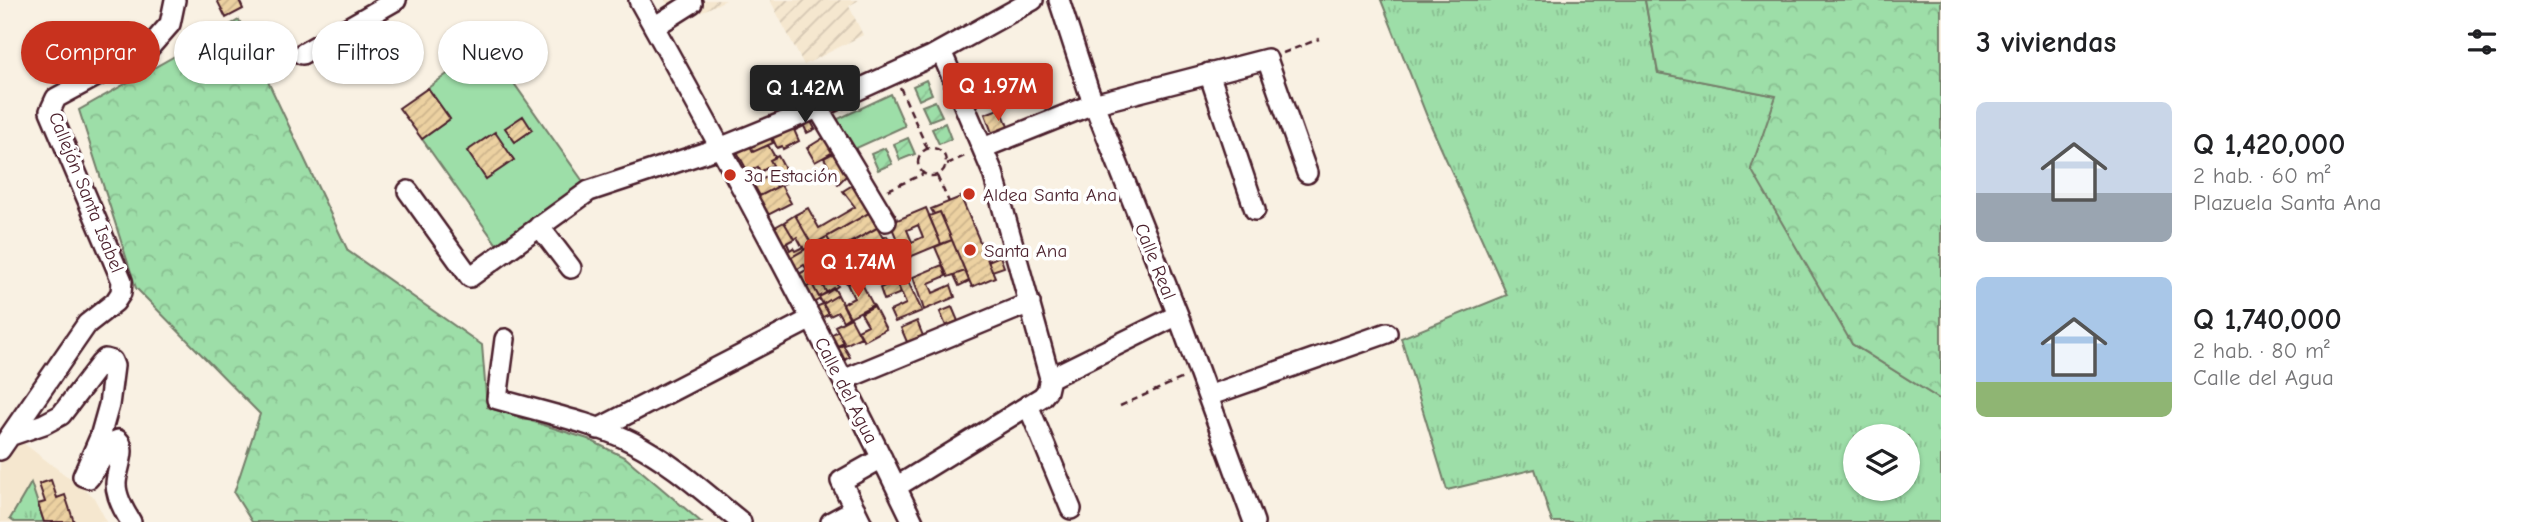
<!DOCTYPE html>
<html lang="es">
<meta charset="utf-8">
<style>
body{margin:0;font-family:"Comic Neue",sans-serif;background:#f2f2f2;color:#202124;height:100vh;display:flex;flex-direction:column;font-size:26px;white-space:nowrap}
*{box-sizing:border-box;margin:0}
p{font-size:23px;color:#757577}
.icon{flex:none;width:38px;height:38px;fill:none;stroke:currentColor;stroke-width:2;stroke-linecap:round;stroke-linejoin:round}
.map{position:relative;flex:1;overflow:hidden}
.sheet{display:flex;flex-direction:column;background:#fff;width:595px}
.sheet>*{flex:none}
.hud{position:absolute;left:21px;top:21px;width:665px;height:63px;display:flex;gap:14px}
.fabs{position:absolute;left:1843px;top:424px;display:grid;gap:14px}
.fabs a{display:grid;place-items:center;width:77px;height:77px;border-radius:50%;background:#fff;box-shadow:0 2px 5px #0004;font-size:35px}
.price{position:absolute;translate:-50% -60px;padding:0 16px;border-radius:7px;background:#c8321e;color:#fff;font-size:23px;line-height:46px;filter:drop-shadow(0 2px 4px #0008)}
.price::after{content:'';position:absolute;left:50%;top:42px;width:21px;height:16px;margin-left:-10px;background:inherit;clip-path:polygon(0 0,100% 0,50% 100%)}
.price.active{background:#222;color:#fff}
ul{padding:0;list-style:none}
li{display:flex;align-items:center;gap:21px;height:175px;padding:0 35px}
li span{display:grid;place-items:center;flex:none;width:196px;height:140px;border-radius:10px;color:#555}
li>.icon{margin-inline-start:auto}
span .icon{width:84px;height:84px;fill:#fffc;stroke-width:1}
li b{font-size:30px}
h2{display:flex;justify-content:space-between;align-items:center;height:84px;padding:0 35px;font-size:30px}
.tag{padding:0 24px;border-radius:32px;background:#fff;box-shadow:0 2px 5px #0004;font-size:24px;line-height:63px}
.tag.active{background:#c8321e;color:#fff}
main{display:flex;flex:1;min-height:0}
.map>svg:first-child{display:block}
.built{fill:#f5e7cf}
.industrial{fill:url(#industrial-furrows)}
.grass{fill:url(#grass-tufts);stroke:#747e6a;stroke-width:2;fill-rule:evenodd}
.forest{fill:url(#forest-crowns);stroke:#747e6a;stroke-width:2}
.park{fill:#9ddea8;stroke:#747e6a;stroke-width:2}
.garden{fill:url(#garden-furrows);stroke:#747e6a;stroke-width:2}
.building{fill:url(#building-hatch);stroke:#4a1f2b;stroke-width:2;fill-rule:evenodd}
.lines{fill:none;stroke-linecap:round;stroke-linejoin:round}
.minor-casing{stroke:#4a1f2b;stroke-width:24}
.path{stroke:#4a1f2b;stroke-width:2.5;stroke-dasharray:7 5;stroke-linecap:butt}
.minor{stroke:#fff;stroke-width:19}
.poi-dot{fill:#c8321e;stroke:#fff;stroke-width:2.5}
.labels{text-anchor:middle;stroke-width:7;stroke-linejoin:round;paint-order:stroke}
.poi-label{font-size:19px;fill:#4a1f2b;stroke:#fff;text-anchor:start}
.street-label{font-size:19px;fill:#4a1f2b;stroke:#fff}
</style>
<main>
<div class="map">
<svg width="1941" height="522" viewBox="0 0 1941 522">
<defs>
<pattern id="industrial-furrows" width="10" height="10" patternUnits="userSpaceOnUse" patternTransform="scale(1.75)"><rect width="10" height="10" fill="#f5e7cf"/><path d="M-1 1l2-2M0 10L10 0M9 11l2-2" fill="none" stroke="#d4c6b2"/></pattern>
<pattern id="grass-tufts" width="24" height="20" patternUnits="userSpaceOnUse" patternTransform="scale(1.75)"><rect width="24" height="20" fill="#9ddea8"/><path d="M3 7l-1-3M5 7V3M7 7l1-3M15 17l-1-3M17 17v-4M19 17l1-3" fill="none" stroke="#89be91"/></pattern>
<pattern id="forest-crowns" width="20" height="18" patternUnits="userSpaceOnUse" patternTransform="scale(1.75)"><rect width="20" height="18" fill="#9ddea8"/><path d="M2 6a3 3 0 1 1 6 0M12 15a3 3 0 1 1 6 0" fill="none" stroke="#89be91"/></pattern>
<pattern id="garden-furrows" width="10" height="10" patternUnits="userSpaceOnUse" patternTransform="scale(1.75)"><rect width="10" height="10" fill="#9ddea8"/><path d="M-1 1l2-2M0 10L10 0M9 11l2-2" fill="none" stroke="#89be91"/></pattern>
<pattern id="building-hatch" width="6" height="6" patternUnits="userSpaceOnUse" patternTransform="scale(1.75)"><rect width="6" height="6" fill="#ecd1a1"/><path d="M-1 1l2-2M0 6l6-6M5 7l2-2" fill="none" stroke="#ccb38b"/></pattern>
</defs>
<rect width="100%" height="100%" fill="#f9f1e3"/>
<filter id="ink" filterUnits="userSpaceOnUse"><feTurbulence type="fractalNoise" baseFrequency=".0143" numOctaves="2"/><feDisplacementMap in="SourceGraphic" scale="14" xChannelSelector="R" yChannelSelector="G"/><feConvolveMatrix kernelMatrix="1 2 1 2 8 2 1 2 1" color-interpolation-filters="sRGB"/></filter>
<g filter="url(#ink)">
<path class="built" d="M14,436L93,496L107,522H0V452Z"/>
<path class="industrial" d="M665,0H726L678,23Z
M770,0H859L849,6L863,35L804,65Z"/>
<path class="grass" d="M1381,0H1645L1658,73L1777,96L1852,344L1941,400V522H1552L1535,469L1447,490L1401,338L1507,295L1428,119ZM1855,436H1908V488H1855Z
M31,483L44,522H14L10,519Z"/>
<path class="forest" d="M1645,0H1941V400L1852,344L1751,169L1776,96L1658,73Z
M239,20L348,251L482,345L487,407L588,439L626,458L701,522H252L234,493L260,414L136,288L79,110Z"/>
<path class="park" d="M487,45L587,187L500,249L422,139L450,119L428,88Z
M891,94L905,126L850,151L836,120Z"/>
<path class="garden" d="M926,80L932,94L919,100L913,86Z
M935,101L942,116L929,121L922,106Z
M945,123L951,139L939,144L932,129Z
M908,138L915,154L900,160L894,144Z
M885,148L892,164L878,170L871,154Z"/>
<path class="building" d="M217,0H239L243,9L226,18Z
M428,88L450,119L422,139L399,108Z
M1001,108L1010,132L994,138L985,114Z
M523,116L532,130L515,142L505,128Z
M808,116L815,129L807,133L804,126L796,130L793,123Z
M791,123L799,141L783,149L782,146L777,148L771,135Z
M495,132L514,160L486,179L467,151Z
M769,134L773,143L753,152L749,143Z
M825,137L833,152L815,162L807,148Z
M749,143L753,152L768,145L775,157L770,160L773,165L760,172L758,167L748,172L736,150Z
M835,152L848,174L838,184L824,158Z
M778,156L791,180L777,187L767,168L773,165L770,160Z
M756,174L759,181L770,175L777,187L760,196L755,187L749,191L743,180Z
M856,183L872,211L812,245L795,215L808,208L819,228L855,207L843,191Z
M781,185L791,203L764,217L754,199Z
M968,194L970,199L963,202L995,277L972,287L940,212L934,214L931,209Z
M926,208L941,244L905,259L890,223ZM918,225L923,237L912,242L907,230Z
M940,212L952,240L941,244L929,216Z
M869,213L877,228L835,251L827,237Z
M795,215L812,245L804,250L797,237L794,239L784,222Z
M784,222L794,239L777,248L768,231Z
M877,228L883,238L887,236L892,244L864,260L854,241Z
M827,237L838,257L842,255L847,264L826,276L809,247Z
M952,240L965,271L948,277L935,247Z
M854,241L862,256L847,264L842,255L838,257L835,251Z
M787,243L790,250L793,248L795,251L803,247L804,250L785,261L777,248Z
M809,247L819,263L807,270L804,265L796,270L785,261Z
M1000,256L1004,267L992,271L988,261Z
M819,263L826,276L806,287L799,274Z
M851,263L859,278L847,284L840,270Z
M942,265L946,276L929,283L933,293L951,285L955,297L924,310L913,277Z
M965,271L969,281L959,286L954,275Z
M831,274L838,286L827,293L819,280Z
M906,277L922,311L895,322L890,311L906,304L896,281Z
M859,278L873,305L850,317L843,304L854,298L847,284Z
M819,280L827,293L819,297L812,284Z
M896,281L901,293L884,300L880,288Z
M812,284L820,299L810,305L801,290Z
M834,288L838,295L823,304L819,297Z
M838,295L849,317L843,321L838,312L830,316L823,304Z
M814,303L816,307L823,304L829,314L818,320L810,305Z
M874,306L886,329L864,341L858,330L868,325L861,313Z
M952,307L958,321L946,326L940,312Z
M851,318L861,337L845,345L835,326Z
M917,321L923,336L907,342L901,328Z
M838,331L844,343L831,349L825,338Z
M843,345L850,357L842,361L835,349Z
M51,480L57,498L65,495L74,522H44L38,504L45,502L39,484Z"/>
<g class="lines">
<defs>
<path id="minor" d="M639,0C735,172 828,345 913,522
M1059,0L1088,89L1178,315L1254,522
M654,27L692,3
M941,51L993,173L1050,378
M302,54L396,0
M1209,73L1255,210
M818,108L886,221
M983,148L1093,104L1267,59L1307,173
M408,191L470,277L589,191L722,147L818,108L930,57L1033,0
M539,226L571,268
M505,339L497,399C538,411 595,423 632,442C672,462 706,494 741,522
M843,380L1030,303
M1208,396L1387,333
M1028,405L1071,509
M598,429L811,319
M12,435L44,424L61,415L100,364L105,359L112,361L114,366L109,405L100,437L83,476L89,478L113,442L118,440C128,449 116,470 116,484C116,497 124,511 131,522
M0,450L87,324L115,302L121,293L122,281L50,111L56,98L149,48L170,24L175,0
M896,487L1042,397L1047,391L1050,378L1178,315
M831,522L855,509
M861,522L841,481L882,458"/>
</defs>
<use href="#minor" class="minor-casing"/>
<path class="path" d="M1283,53L1319,39
M900,87L927,148
M918 162a14 14 0 1 1 28 0a14 14 0 1 1-28 0Z
M947,164L967,155
M937,176L949,202
M888,190L923,174
M1120,406L1183,378"/>
<use href="#minor" class="minor"/>
</g>
</g>
<g class="poi-dot">
<circle cx="730" cy="175" r="7"/>
<circle cx="969" cy="194" r="7"/>
<circle cx="970" cy="250" r="7"/>
</g>
<g class="labels">
<g class="poi-label">
<text x="744" y="182">3a Estación</text>
<text x="983" y="201">Aldea Santa Ana</text>
<text x="984" y="257">Santa Ana</text>
</g>
<g class="street-label">
<text transform="translate(87 192) rotate(68)" y="7">Callejón Santa Isabel</text>
<text transform="translate(1156 261) rotate(68)" y="7">Calle Real</text>
<text transform="translate(847 390) rotate(63)" y="7">Calle del Agua</text>
</g>
</g>
</svg>
<div class="fabs">
<a><svg class="icon" aria-label="layers" viewBox="0 0 24 24"><path d="M12 4l9 5-9 5-9-5zM3 14l9 5 9-5"/></svg></a>
</div>
<b class="price" style="left:998px;top:123px">Q 1.97M</b>
<b class="price active" style="left:805px;top:125px">Q 1.42M</b>
<b class="price" style="left:858px;top:299px">Q 1.74M</b>
<div class="hud">
<a class="tag active">Comprar</a>
<a class="tag">Alquilar</a>
<a class="tag">Filtros</a>
<a class="tag">Nuevo</a>
</div>
</div>
<section class="sheet">
<h2>3 viviendas<svg class="icon" aria-label="filters" viewBox="0 0 24 24"><path d="M4 7h16M4 17h16"/><circle cx="9" cy="7" r="2"/><circle cx="15" cy="17" r="2"/></svg></h2>
<ul>
<li><span style="background:linear-gradient(#c9d6e8 65%,#9aa5b1 0)"><svg class="icon" aria-label="home" viewBox="0 0 24 24"><path d="M3 11l9-7 9 7M6 9v11h12V9"/></svg></span><div><b>Q 1,420,000</b><p>2 hab. · 60 m²</p><p>Plazuela Santa Ana</p></div></li>
<li><span style="background:linear-gradient(#a9c7e8 75%,#8fb573 0)"><svg class="icon" aria-label="home" viewBox="0 0 24 24"><path d="M3 11l9-7 9 7M6 9v11h12V9"/></svg></span><div><b>Q 1,740,000</b><p>2 hab. · 80 m²</p><p>Calle del Agua</p></div></li>
</ul>
</section>
</main>
